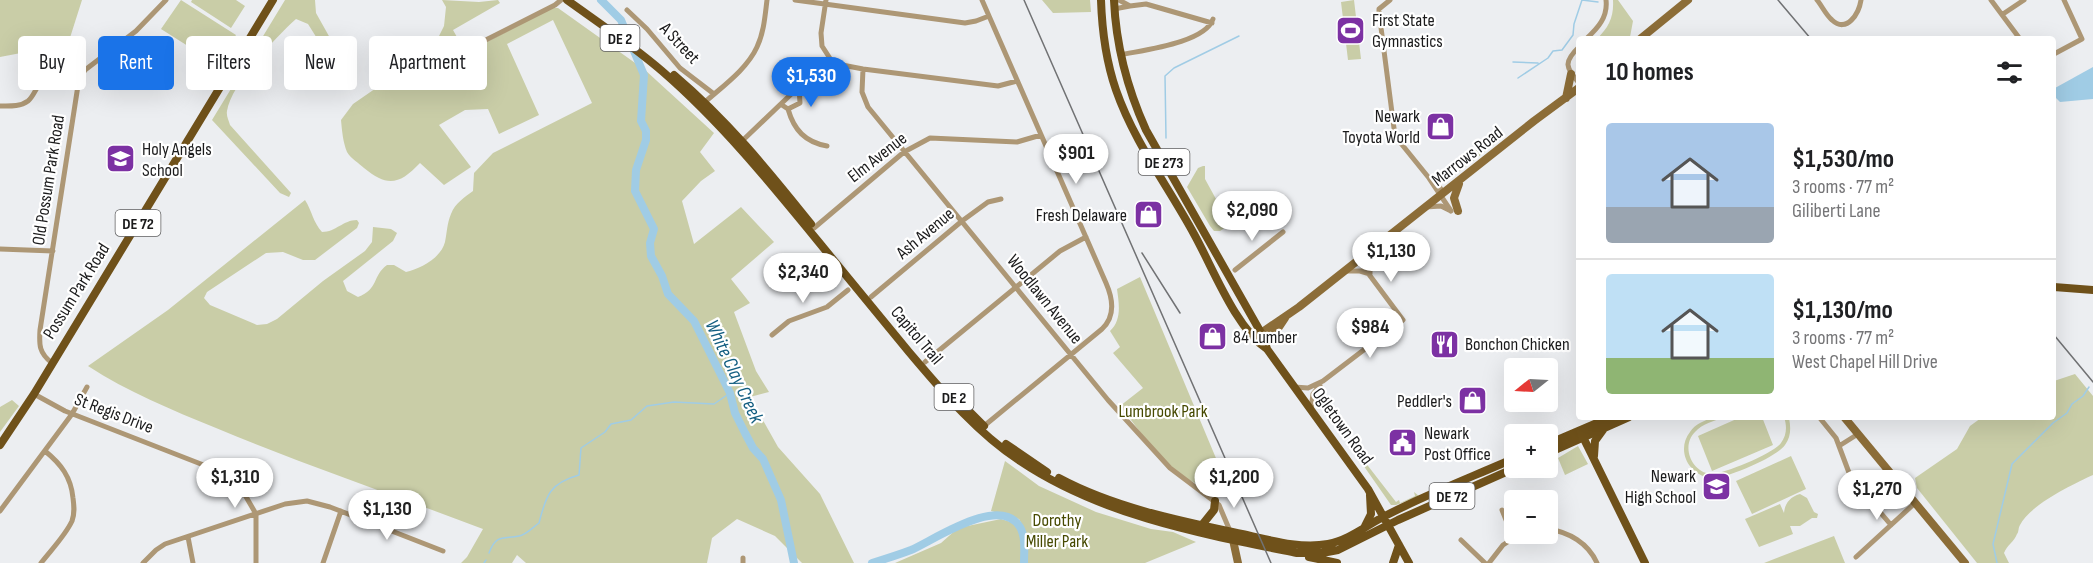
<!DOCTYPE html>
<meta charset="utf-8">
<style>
body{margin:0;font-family:"Sofia Sans Condensed",sans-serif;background:#f2f2f2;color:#202124;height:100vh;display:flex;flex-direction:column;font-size:22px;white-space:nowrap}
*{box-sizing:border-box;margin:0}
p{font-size:20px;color:#757577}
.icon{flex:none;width:33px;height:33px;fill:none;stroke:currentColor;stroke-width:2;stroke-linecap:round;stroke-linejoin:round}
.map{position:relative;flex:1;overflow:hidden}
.sheet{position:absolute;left:1576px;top:36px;width:480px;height:384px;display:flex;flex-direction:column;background:#fff;border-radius:6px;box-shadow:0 6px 24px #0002}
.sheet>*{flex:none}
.hud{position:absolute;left:18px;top:36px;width:570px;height:54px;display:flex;gap:12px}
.needle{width:39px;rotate:252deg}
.buttons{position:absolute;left:1504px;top:358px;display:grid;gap:12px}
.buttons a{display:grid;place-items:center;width:54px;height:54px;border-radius:6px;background:#fff;box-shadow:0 6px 24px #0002;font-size:30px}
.price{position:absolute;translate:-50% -51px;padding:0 14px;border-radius:21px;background:#fff;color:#222;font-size:20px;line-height:39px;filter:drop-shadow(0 2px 3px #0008)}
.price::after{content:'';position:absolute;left:50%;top:36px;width:18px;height:14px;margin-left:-9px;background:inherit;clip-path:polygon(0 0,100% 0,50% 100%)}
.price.active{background:#1a73e8;color:#fff}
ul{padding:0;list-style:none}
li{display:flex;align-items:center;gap:18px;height:150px;padding:0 30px}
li+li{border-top:2px solid #e0e0e0}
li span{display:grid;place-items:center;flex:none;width:168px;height:120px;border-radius:6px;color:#555}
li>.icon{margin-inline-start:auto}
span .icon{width:72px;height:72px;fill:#fffc;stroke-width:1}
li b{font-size:26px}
h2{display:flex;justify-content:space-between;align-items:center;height:72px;padding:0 30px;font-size:26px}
.chip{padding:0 21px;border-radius:6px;background:#fff;box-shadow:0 6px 24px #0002;font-size:21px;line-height:54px}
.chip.active{background:#1a73e8;color:#fff}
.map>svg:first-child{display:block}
.green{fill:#c9cda7}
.water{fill:#a0cce5}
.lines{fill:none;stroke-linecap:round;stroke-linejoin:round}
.stream{stroke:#a0cce5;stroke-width:1.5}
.river{stroke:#a0cce5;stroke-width:8}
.street{stroke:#ad9775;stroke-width:5}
.secondary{stroke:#8c6d38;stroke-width:8}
.primary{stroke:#6f511a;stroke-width:8}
.rail{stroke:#717274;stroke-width:1.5}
.labels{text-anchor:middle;stroke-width:4.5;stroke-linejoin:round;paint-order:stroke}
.shield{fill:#fff;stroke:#5f5f60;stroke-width:1.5}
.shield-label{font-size:16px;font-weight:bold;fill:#1b1b1c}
.poi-label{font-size:18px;fill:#1b1b1c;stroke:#fff;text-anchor:start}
.street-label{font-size:18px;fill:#1b1b1c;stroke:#fff}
.park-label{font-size:18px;fill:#464900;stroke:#fff}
.water-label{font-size:20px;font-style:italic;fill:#135e81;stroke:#fff}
</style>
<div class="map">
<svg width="2093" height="563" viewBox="0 0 2093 563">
<rect width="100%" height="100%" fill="#eceef1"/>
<path class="green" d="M0,0H82L68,44L0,57Z
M181,0L236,35L218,65L161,29Z
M192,0H236L245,6L231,28L191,2Z
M285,0H315L316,13L353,79L350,81L335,67L308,24L296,19C276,37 231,84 227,111C226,116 229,121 230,125L291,193L289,197L280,193L212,120Z
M442,0L479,2L498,0L500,3L453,30L466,53L551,8H558L645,70L714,133L700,152L715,171L701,181L682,201L694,244L741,207L774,242L731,279L750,303L734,312L756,371L769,392L750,397L778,447L820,494L854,563H802L775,536L737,519L712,538L707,563H526L517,555L512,563H461L467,557L483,529C394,495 304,465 216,428C172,410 128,392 88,366L168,310L305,200C312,211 313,222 322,232C336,232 343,220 357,220L359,223L357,228L315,260H303L283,252L266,253L207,292L204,298L210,305L257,325L267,324L277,319L323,281L365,251L372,242L373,227L391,229L397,233L393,241L343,281L347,291L358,297C379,289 372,276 387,265H394L406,272C420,269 441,258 445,242C447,233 447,223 451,214C455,203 465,197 473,191L474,173L493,153L592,103L553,20L507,44L539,115L499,134L488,109L465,110L439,125L471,167L444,185L420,163C400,184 388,188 364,168C359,163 351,159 347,152C343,142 342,131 341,120L353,104L395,75L437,40L444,26L446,7Z
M1042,0H1090L1091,12L1053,13Z
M1354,0L1361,59L1348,60L1341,2Z
M1613,0H1618L1633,21L1630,37L1628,39H1597C1609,27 1614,17 1613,0Z
M1491,135L1500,140L1447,181L1441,182L1439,178L1440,173L1446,174L1489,140Z
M1203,166H1205V179L1228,221L1229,225L1220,231H1214L1210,226L1187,187L1198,168Z
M1140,277L1218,463L1195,483C1163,468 1142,433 1120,406L1143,388L1113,353L1120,347L1110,331C1122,320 1119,304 1117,289Z
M2075,374L2093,396V475C2073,484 2030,505 2020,525C2018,528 2019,532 2017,534C2014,542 2007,545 2004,553L2009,563H1977L1917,488L1915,478L1957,449L1970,426L1981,418L2054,417V381Z
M12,400L19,406L0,432V407Z
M1713,417H1724C1714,421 1702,424 1695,432C1681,446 1691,471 1710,474C1722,475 1774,453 1781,443C1787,435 1787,426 1784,417L1789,418C1791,428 1791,437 1785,445C1777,457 1724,480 1710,478C1688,474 1676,450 1690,432C1695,424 1704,421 1713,417Z
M1741,417H1762L1773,445L1712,471L1698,436Z
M1578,446L1588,464L1565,475L1558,458Z
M1791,456L1806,489L1752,514L1736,481Z
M1368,457L1365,462L1396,502L1399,500L1400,503L1415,496L1414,492L1419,496L1396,505H1391L1361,462Z
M1005,461L1039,486L1096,512L1151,529L1173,532L1196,542L1145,563H1026V532L1019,519L991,511Z
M1800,494L1807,498L1814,512L1818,514L1817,518H1812L1800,526H1790L1793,534L1759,547L1745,519L1780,504L1784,513C1785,503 1790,497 1800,494Z
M1001,519L1014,523L1022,533L1021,563H895L941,543L958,528Z
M1834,536L1845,563H1764Z"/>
<path class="water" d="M2093,67V99L2060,102L2054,96L2055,88Z"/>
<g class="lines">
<path class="stream" d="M1513,62L1538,63
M1518,78L1548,58L1553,51L1562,50L1573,35L1574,24L1582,0L1598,2
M1166,138L1165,76L1174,68L1239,36
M489,553C496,534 503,539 519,536C526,535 533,527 539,523C546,495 550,483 579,475L581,448L605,432L611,424L631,420L647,406L674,402L714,404L730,393
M484,563L486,560
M1997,563L1993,544L2012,464L2053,423L2067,413L2072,404L2083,396L2089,387"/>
<path class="river" d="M601,0L621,20L644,75L641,121L646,131V140L636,170L635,191L654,229L650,243L651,256L662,276L668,294L694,321L730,393L735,413L745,433L753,448L763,459L781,500L794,563
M872,563C885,559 898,555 911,550C934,540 1000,494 1020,527C1026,537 1024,552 1024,563"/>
<path class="street" d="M795,0L965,23L976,21L989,16
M826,0L821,33L822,46L831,60L837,64L863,69L998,86L1017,81
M982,0L1106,283C1113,299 1116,316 1102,329L984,426
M1390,0L1379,9V12L1395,136L1429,178L1451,211
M1817,0C1822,6 1826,15 1832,20C1847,34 1859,13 1861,0
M1991,0L2020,39
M1130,6L1146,4L1212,23
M1114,9L1130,6L1119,0
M627,10L647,29L680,68L714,94
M2003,14L2024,0
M1586,39C1598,28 1608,17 1606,0
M1580,46C1563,62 1565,67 1580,84
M466,50L555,5L561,0
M2054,54L2082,39L2064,0
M1120,55C1143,50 1205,43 1213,19
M863,69L862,92L868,107L1108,400L1170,468L1219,505L1230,531
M705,102C723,86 747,69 757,47C764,32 765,16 767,0
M782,105L788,109C794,130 805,142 827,146
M0,106C9,106 20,107 28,101C33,97 35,90 39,85C48,72 65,76 79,79
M788,109L800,103L799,88
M741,142L829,58
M1429,178L1434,180L1444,193
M1426,207L1441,206L1451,211
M814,228L904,152L930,138L1017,142L1041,135
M0,249L53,251
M1235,270L1283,232
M1346,271H1360L1370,274V259L1374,250
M871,297L962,221L988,202L1001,199
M772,335L789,321L827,307L848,290
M925,362L1060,251L1086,237
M52,363C39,353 39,345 40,330L79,79L85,70L136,31L166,0
M1294,387L1308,388L1323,381L1403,320L1359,261
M34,394L65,411L224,473L245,495L256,514V563
M1311,409L1313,394L1320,385
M1819,417L1836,438L1851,478L1891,525
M1839,446L1858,434
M1502,510L1513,537
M0,511L72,414L87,387
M1548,529C1569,532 1588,543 1597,563
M188,537L193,563
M1461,540L1485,563
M1856,557L1915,503
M743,558V563
M41,563C51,550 65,536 72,521C75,513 74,506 73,498C71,477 61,464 45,451
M143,563L156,550L165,544L285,504L307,501L330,507L443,551
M323,563L341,511
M1489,563L1503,545L1520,534"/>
<path class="secondary" d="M1640,39L1688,0
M1566,98L1571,74
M1458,211L1454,198L1459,184
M1258,335L1299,307L1534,121L1580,87
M1260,341L1279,327L1285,318
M1844,417L1965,563
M1233,540L1238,563"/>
<path class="primary" d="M567,0C599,23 632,45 662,71C729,129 784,200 840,268C863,296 886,324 909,352C943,392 976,432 1020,461C1102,516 1202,534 1297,553H1322L1338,550L1398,520L1515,468
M1101,0C1102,30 1106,61 1116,90C1134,142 1168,186 1194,234C1213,268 1235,327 1267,349L1368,489L1409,563
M1114,0C1116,46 1127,88 1146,130L1264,338L1267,349
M674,75C727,120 767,169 811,224
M2054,287L2093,290
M955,397L984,426
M1577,432L1583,437L1645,563
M1006,444L1047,472
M1548,444L1611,417
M0,445L34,394L273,0
M1548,453L1629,417
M1594,456L1595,441L1603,430
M1059,478C1115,508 1181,521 1242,534C1270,540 1299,549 1328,544C1349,540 1367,525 1385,516C1427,494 1472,477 1515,458
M1202,525L1214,510L1215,501
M1365,526L1371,514L1370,495
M1309,557L1337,563
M1393,563L1399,545"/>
<path class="rail" d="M1024,0L1271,563
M1778,0L1811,39
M1142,253L1180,313
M2054,335L2093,382"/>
</g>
<defs>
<symbol id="stadium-square" viewBox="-11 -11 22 22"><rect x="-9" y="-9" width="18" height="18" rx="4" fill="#7c31a3" stroke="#fff"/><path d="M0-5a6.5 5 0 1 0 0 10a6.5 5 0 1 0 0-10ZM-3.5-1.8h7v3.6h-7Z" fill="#fff"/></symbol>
<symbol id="shop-square" viewBox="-11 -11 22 22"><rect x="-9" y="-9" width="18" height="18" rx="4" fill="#7c31a3" stroke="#fff"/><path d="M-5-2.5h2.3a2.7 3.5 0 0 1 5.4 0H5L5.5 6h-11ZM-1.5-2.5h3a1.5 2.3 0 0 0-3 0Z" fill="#fff"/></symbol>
<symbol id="school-square" viewBox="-11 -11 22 22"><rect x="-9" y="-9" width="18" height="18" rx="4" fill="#7c31a3" stroke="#fff"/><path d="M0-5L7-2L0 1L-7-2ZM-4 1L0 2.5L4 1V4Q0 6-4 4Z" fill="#fff"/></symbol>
<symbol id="restaurant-square" viewBox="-11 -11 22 22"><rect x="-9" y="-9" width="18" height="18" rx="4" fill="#7c31a3" stroke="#fff"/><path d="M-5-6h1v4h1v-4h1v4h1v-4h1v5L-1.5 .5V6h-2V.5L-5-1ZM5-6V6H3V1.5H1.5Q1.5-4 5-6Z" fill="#fff"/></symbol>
<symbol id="civic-square" viewBox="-11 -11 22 22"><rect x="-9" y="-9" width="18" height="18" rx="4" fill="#7c31a3" stroke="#fff"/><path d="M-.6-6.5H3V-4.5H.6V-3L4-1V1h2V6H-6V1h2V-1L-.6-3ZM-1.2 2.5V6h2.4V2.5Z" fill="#fff"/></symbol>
</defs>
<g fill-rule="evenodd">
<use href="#stadium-square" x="1334" y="14" width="33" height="33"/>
<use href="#shop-square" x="1424" y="110" width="33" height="33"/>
<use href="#school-square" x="104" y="142" width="33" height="33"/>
<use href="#shop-square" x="1132" y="198" width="33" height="33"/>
<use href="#shop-square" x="1196" y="320" width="33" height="33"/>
<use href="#restaurant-square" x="1428" y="328" width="33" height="33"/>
<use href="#shop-square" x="1456" y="384" width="33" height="33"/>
<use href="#civic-square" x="1386" y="426" width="33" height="33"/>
<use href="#school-square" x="1700" y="470" width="33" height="33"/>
</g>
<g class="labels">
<g class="shield">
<rect x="600.5" y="25" width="39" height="26" rx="4.5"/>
<rect x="1138.5" y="149" width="51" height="26" rx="4.5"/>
<rect x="115.5" y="210" width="45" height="26" rx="4.5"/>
<rect x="934.5" y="384" width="39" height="26" rx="4.5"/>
<rect x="1429.5" y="483" width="45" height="26" rx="4.5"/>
</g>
<g class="shield-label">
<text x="620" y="44">DE 2</text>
<text x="1164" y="168">DE 273</text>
<text x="138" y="229">DE 72</text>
<text x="954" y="403">DE 2</text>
<text x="1452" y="502">DE 72</text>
</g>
<g class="poi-label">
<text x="1372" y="26">First State<tspan x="1372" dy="21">Gymnastics</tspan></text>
<text x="1420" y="122" text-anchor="end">Newark<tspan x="1420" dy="21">Toyota World</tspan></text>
<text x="142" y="155">Holy Angels<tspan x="142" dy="21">School</tspan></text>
<text x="1127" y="221" text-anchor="end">Fresh Delaware</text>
<text x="1233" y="343">84 Lumber</text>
<text x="1465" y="350">Bonchon Chicken</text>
<text x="1452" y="407" text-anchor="end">Peddler's</text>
<text x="1424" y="439">Newark<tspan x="1424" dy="21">Post Office</tspan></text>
<text x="1696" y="482" text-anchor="end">Newark<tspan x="1696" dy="21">High School</tspan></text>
</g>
<g class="street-label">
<text transform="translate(680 43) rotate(47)" y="6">A Street</text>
<text transform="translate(1467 156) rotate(-38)" y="6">Marrows Road</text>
<text transform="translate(877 157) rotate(-38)" y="6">Elm Avenue</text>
<text transform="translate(48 180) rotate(-81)" y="6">Old Possum Park Road</text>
<text transform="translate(925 233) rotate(-40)" y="6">Ash Avenue</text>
<text transform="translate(76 291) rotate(-58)" y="6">Possum Park Road</text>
<text transform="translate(1045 299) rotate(51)" y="6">Woodlawn Avenue</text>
<text transform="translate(917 335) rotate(50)" y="6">Capitol Trail</text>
<text transform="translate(114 413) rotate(21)" y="6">St Regis Drive</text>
<text transform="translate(1343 426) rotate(54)" y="6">Ogletown Road</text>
</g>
<g class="park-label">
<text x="1163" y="417">Lumbrook Park</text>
<text x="1057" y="526">Dorothy<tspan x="1057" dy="21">Miller Park</tspan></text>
</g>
<g class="water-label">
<text transform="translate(735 371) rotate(65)" y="7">White Clay Creek</text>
</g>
</g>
</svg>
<div class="buttons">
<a><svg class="needle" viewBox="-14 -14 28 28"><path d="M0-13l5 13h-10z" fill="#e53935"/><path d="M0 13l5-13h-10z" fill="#757577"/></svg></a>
<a>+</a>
<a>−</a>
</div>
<b class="price active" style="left:811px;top:108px">$1,530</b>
<b class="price" style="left:1076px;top:185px">$901</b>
<b class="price" style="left:1252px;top:242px">$2,090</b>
<b class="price" style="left:1391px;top:283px">$1,130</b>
<b class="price" style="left:803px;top:304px">$2,340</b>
<b class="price" style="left:1370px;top:359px">$984</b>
<b class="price" style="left:235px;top:509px">$1,310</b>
<b class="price" style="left:1234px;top:509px">$1,200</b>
<b class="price" style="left:1877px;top:521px">$1,270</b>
<b class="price" style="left:387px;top:541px">$1,130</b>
<div class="hud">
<a class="chip">Buy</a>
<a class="chip active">Rent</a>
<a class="chip">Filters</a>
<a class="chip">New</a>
<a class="chip">Apartment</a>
</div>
<section class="sheet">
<h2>10 homes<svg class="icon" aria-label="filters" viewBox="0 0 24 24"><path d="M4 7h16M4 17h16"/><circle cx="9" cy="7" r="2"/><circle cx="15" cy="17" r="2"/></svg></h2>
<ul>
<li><span style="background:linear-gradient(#a9c7e8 70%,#9aa5b1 0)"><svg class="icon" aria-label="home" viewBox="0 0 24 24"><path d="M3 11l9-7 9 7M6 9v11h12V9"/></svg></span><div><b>$1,530/mo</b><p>3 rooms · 77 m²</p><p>Giliberti Lane</p></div></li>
<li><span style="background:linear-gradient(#bfe0f5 70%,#8fb573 0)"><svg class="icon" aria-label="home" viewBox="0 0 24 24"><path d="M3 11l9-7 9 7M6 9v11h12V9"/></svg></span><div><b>$1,130/mo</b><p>3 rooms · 77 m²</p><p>West Chapel Hill Drive</p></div></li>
</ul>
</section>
</div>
